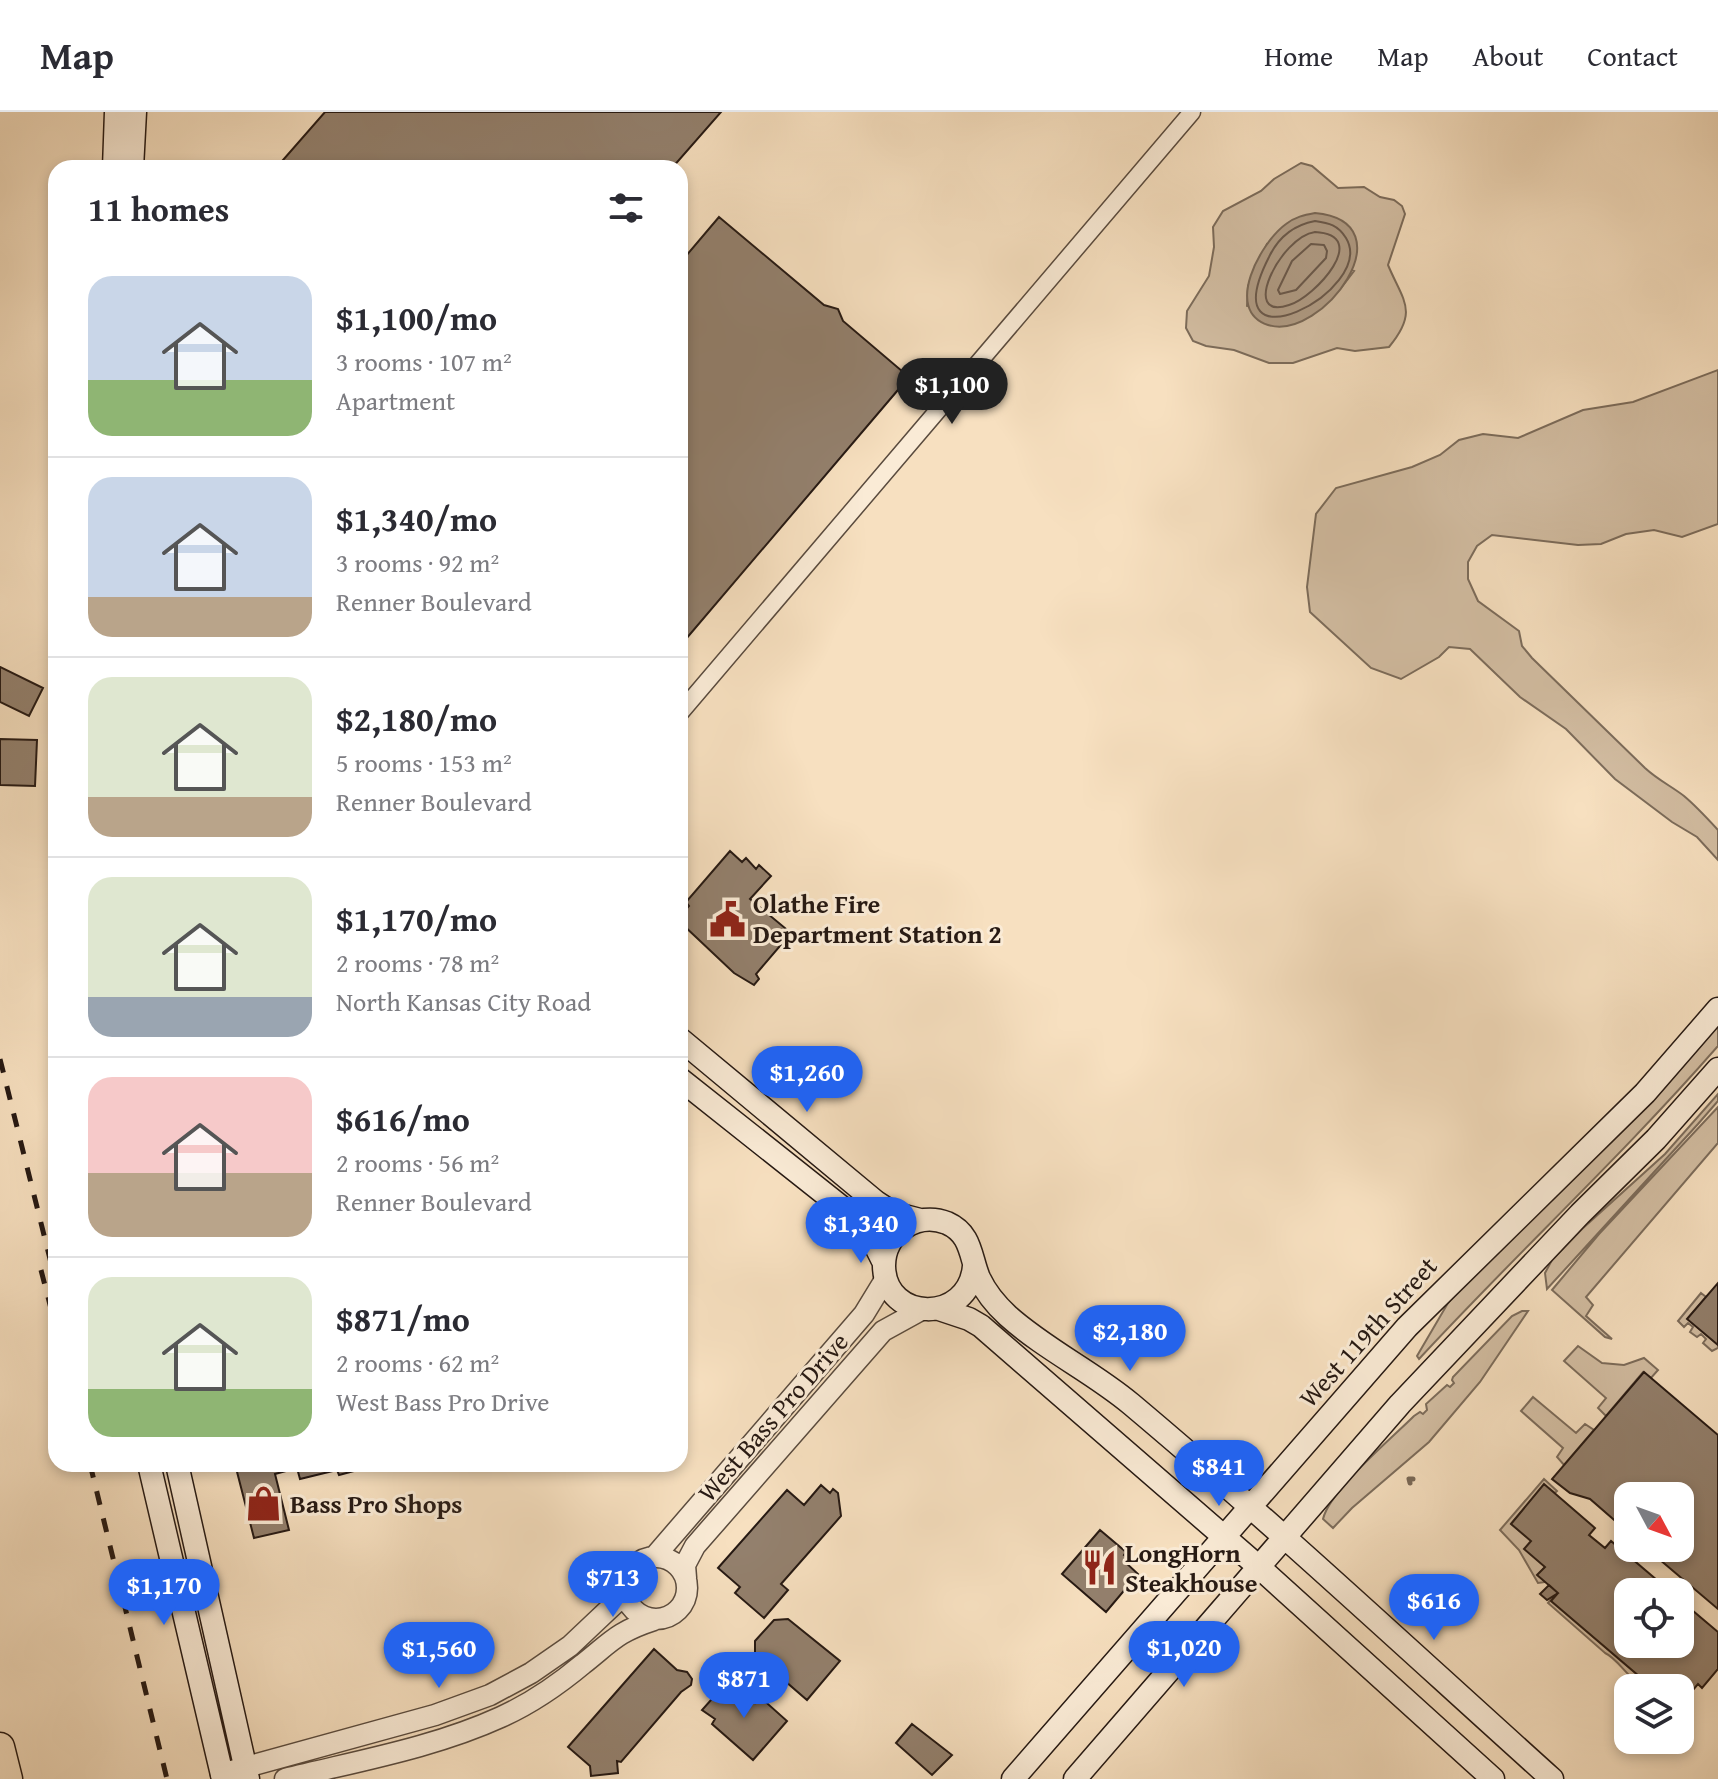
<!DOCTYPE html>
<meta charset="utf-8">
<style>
body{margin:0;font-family:"Gentium Book Plus",serif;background:#f2f2f3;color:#2b2b33;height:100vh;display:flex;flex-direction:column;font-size:30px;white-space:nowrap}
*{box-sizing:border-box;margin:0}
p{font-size:26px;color:#7c7c81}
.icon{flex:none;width:44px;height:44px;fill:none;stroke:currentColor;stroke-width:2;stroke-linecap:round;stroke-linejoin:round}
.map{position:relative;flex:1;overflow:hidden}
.details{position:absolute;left:48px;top:48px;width:640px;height:1312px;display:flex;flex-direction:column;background:#fff;border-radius:24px;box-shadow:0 4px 12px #0003}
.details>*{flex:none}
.needle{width:52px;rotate:131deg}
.controls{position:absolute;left:1614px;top:1370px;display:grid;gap:16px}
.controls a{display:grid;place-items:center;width:80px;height:80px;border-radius:16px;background:#fff;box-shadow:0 4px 12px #0003;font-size:40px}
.price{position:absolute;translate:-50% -68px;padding:0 18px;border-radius:28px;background:#2563eb;color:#fff;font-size:26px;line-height:52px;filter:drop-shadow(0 2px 4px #0008)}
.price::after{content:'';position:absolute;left:50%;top:48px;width:24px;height:18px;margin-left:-12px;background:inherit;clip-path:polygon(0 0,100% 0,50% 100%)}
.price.on{background:#222;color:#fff}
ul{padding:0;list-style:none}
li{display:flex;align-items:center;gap:24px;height:200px;padding:0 40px}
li+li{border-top:2px solid #e1e1e2}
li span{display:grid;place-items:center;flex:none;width:224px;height:160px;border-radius:24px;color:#555}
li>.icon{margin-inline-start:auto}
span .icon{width:96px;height:96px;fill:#fffc;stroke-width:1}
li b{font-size:34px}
h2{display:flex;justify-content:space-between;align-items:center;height:96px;padding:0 40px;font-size:34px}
header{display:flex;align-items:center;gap:48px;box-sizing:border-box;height:112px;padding:0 40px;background:#fff;border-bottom:2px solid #e1e1e2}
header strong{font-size:38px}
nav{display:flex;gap:44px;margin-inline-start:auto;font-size:28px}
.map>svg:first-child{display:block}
.green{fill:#d3bea3;stroke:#7c6c5b;stroke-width:2;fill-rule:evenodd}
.water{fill:#b09c85;stroke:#796857;stroke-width:2}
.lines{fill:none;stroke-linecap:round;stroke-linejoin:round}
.shore{stroke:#6b5a4c;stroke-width:2}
.stream{stroke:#796857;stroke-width:5}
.building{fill:#93806d;stroke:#261913;stroke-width:2}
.minor-casing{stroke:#5a4b3e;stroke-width:19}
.tertiary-casing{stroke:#5a4b3e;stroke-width:23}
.secondary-casing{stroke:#261913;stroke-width:25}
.motorway-casing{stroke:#261913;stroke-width:31}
.minor{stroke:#faebd6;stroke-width:16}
.tertiary{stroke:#faebd6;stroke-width:20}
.secondary{stroke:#faebd6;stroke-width:22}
.motorway{stroke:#f7e0c0;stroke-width:28}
.rail{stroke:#261913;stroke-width:5;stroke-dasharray:14 14;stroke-linecap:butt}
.labels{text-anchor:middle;stroke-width:6;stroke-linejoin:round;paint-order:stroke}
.poi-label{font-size:26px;font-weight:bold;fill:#261913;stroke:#faebd6;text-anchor:start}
.street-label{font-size:26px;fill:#261913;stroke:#faebd6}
</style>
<header>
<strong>Map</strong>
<nav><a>Home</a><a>Map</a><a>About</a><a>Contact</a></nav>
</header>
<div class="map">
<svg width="1718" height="1667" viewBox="0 0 1718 1667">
<rect width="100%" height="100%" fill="#f7e0c0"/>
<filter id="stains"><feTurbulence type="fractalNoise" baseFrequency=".0025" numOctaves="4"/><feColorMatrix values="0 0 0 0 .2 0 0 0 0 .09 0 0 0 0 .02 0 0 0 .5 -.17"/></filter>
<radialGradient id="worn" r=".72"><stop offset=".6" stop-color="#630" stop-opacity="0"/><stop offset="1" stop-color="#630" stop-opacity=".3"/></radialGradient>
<path class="green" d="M1301,51L1312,54L1338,76L1364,75L1380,85L1394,88L1402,94L1405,102L1388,153C1403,189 1419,199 1389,235L1355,239L1337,236L1293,251H1269L1234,238L1206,234L1193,229L1186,216L1187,199L1209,164L1214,135L1213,115L1223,99L1261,79L1274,67ZM1267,132L1354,159L1341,176L1311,204L1247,194L1248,174Z
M1718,258V412L1682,425L1654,418L1626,422L1601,432L1578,433L1492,423L1477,434L1468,450V467L1478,489L1519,519L1522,534L1532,546L1645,656C1658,668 1671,674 1684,684C1696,694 1707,706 1718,718V748L1697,725L1672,710L1615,667L1566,617L1520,585L1470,537L1449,535L1439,545L1401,567L1371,556L1310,500L1307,475L1316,402L1336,376L1412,355L1440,343L1459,328L1483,322L1518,326L1583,298L1633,290Z
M1718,912V934C1623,1043 1517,1141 1419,1247L1417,1244L1448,1191L1471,1163L1657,982Z
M1718,982V989L1698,1012L1547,1177L1545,1161L1552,1148L1582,1117L1665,1042Z
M1718,995V1031L1586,1185L1593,1193L1586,1204L1612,1227L1605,1225L1552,1178L1599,1122Z
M1701,1181L1706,1185L1688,1207L1718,1233V1236L1712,1239L1703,1231L1706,1227L1701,1222L1697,1225L1690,1220L1693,1215L1688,1211L1684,1215L1678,1209Z
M1522,1199H1528L1480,1270L1429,1330L1352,1396L1333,1416L1323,1407C1330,1378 1391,1327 1414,1304L1420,1300L1423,1302L1427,1298L1426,1292L1447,1273L1450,1275L1454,1271L1452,1268L1453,1265L1512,1204Z
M1578,1234L1602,1251L1624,1253L1644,1246L1658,1258L1651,1266L1643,1260L1606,1304L1598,1296L1606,1286L1564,1249Z
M1533,1285L1576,1321L1585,1312L1594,1318L1564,1353L1557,1345L1563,1336L1521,1299Z
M1544,1367L1557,1379L1555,1381L1544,1373L1511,1412L1531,1429L1545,1455L1538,1463L1545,1470L1538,1471L1519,1438L1500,1418Z
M1557,1480L1551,1489L1653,1576C1632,1576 1621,1548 1605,1541L1548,1491Z"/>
<path class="water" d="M1315,101C1410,110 1322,230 1268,213C1223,198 1261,130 1286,112C1295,105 1304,103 1315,101Z"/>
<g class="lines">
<path class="shore" d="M1315,109C1329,111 1338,113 1346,126C1378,179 1209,263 1269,145C1278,126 1294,113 1315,109Z
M1315,120C1372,123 1315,185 1289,193C1239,210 1280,125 1315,120Z
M1311,132L1324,133L1327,139L1326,146L1296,178L1280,182L1278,178L1292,149Z"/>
<path class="stream" d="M1410,1371L1409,1367H1413"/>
</g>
<path class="building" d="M325,0H721L672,56H276Z
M719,105L824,193L838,197L843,209L909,265L680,534V151Z
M0,555L43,576L29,604L0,590Z
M0,627L37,628L35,674L0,673Z
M730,739L742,750L746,746L756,757L759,753L771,764L750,787L791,821L756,862L759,867L754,873L734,861L680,810V804L689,794L686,790Z
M1718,1171V1233L1687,1207Z
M1644,1260L1718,1323V1497L1646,1436H1680V1384H1628V1420L1590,1387L1570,1381L1552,1367Z
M235,1352H380L339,1363L337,1358L300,1367L297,1356L275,1362L289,1418L254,1426Z
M1544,1372L1595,1416L1589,1423L1605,1436L1611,1429L1671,1480H1628V1532H1680V1488L1718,1520V1557L1702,1576L1698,1572L1680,1593V1576H1653L1551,1489L1558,1481L1537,1463L1545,1455L1524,1437L1531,1429L1511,1412Z
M821,1373L830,1381L833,1377L838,1381L841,1404L781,1472L788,1478L764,1506L735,1481L740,1475L718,1456L787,1378L804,1393Z
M1100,1418L1126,1440L1124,1443L1128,1446L1125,1450L1138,1462L1106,1500L1062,1462Z
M1549,1473L1558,1481L1547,1488L1540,1482Z
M788,1507L840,1549L807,1588L755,1543V1529L774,1508Z
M654,1537L677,1558L687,1560L692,1567L691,1573L681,1580L621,1650L617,1649L618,1661L591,1664L590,1654L568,1635Z
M728,1569L755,1591L760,1585L787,1609L753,1648L712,1612L715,1607L702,1598Z
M912,1612L952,1643L932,1663L896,1631Z"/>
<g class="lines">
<defs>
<path id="minor" d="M680,601L1192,0"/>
<path id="tertiary" d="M655,1444L864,1202L886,1166
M625 1476a31 31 0 1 1 62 0a31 31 0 1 1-62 0Z
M686,1466L685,1453L695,1434L883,1219L923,1197
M221,1662L435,1603L490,1583L531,1561L570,1534L625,1482
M285,1667C357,1649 433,1636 501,1605C530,1592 559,1572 583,1552C612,1529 617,1520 654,1508"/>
<path id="secondary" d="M114,56L116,0
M132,56L135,0
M680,927L876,1090L893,1101L920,1108
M680,967L859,1109L869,1121L884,1151
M974,1154C969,1212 885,1211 884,1154C884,1121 917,1099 947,1111C972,1122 970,1145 979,1166C986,1181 996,1193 1008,1204C1046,1238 1093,1260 1131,1292C1275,1413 1412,1541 1552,1667
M939,1197L969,1207L981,1214L1260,1456L1493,1667
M149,1352L223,1667
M177,1352L248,1667
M1013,1667L1407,1215L1645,981L1718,897
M1075,1667L1400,1292L1580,1102L1656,1027L1718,957"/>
<path id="motorway" d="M0,1635L8,1667"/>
</defs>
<use href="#minor" class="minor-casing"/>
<use href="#tertiary" class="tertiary-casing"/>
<use href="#secondary" class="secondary-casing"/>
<use href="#motorway" class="motorway-casing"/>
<use href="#minor" class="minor"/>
<use href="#tertiary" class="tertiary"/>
<use href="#secondary" class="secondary"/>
<use href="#motorway" class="motorway"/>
<path class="rail" d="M0,947L56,1171
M41,1158L56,1216
M90,1352L167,1667"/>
</g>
<defs>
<symbol id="civic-bare" viewBox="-9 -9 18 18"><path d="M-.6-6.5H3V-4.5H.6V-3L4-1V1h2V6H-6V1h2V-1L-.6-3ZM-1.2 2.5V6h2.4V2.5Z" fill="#8f2418" stroke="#faebd6" stroke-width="2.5" paint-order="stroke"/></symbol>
<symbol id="shop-bare" viewBox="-9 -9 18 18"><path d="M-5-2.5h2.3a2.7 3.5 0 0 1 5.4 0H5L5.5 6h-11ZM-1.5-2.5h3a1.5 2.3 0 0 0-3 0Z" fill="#8f2418" stroke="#faebd6" stroke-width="2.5" paint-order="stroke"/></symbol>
<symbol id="restaurant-bare" viewBox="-9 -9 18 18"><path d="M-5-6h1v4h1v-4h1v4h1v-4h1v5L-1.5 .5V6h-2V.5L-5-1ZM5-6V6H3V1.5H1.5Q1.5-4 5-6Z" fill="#8f2418" stroke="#faebd6" stroke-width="2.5" paint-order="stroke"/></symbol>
</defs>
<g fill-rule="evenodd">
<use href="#civic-bare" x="702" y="782" width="51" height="51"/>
<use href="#shop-bare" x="238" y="1366" width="51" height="51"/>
<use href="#restaurant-bare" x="1074" y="1430" width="51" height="51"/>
</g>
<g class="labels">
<g class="poi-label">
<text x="753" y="801">Olathe Fire<tspan x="753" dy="30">Department Station 2</tspan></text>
<text x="290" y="1401">Bass Pro Shops</text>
<text x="1125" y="1450">LongHorn<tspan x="1125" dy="30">Steakhouse</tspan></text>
</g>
<g class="street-label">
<text transform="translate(1368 1220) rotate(-48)" y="9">West 119th Street</text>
<text transform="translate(773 1305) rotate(-49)" y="9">West Bass Pro Drive</text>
</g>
</g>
<rect width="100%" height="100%" filter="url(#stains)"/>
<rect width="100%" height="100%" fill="url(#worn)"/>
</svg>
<div class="controls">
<a><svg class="needle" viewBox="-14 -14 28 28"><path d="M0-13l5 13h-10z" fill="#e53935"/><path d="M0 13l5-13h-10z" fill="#7c7c81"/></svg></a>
<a><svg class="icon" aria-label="locate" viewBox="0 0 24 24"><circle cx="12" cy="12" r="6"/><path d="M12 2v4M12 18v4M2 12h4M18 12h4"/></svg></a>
<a><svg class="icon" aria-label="layers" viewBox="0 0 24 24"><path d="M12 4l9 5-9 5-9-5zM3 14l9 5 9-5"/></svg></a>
</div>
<b class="price on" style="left:952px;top:314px">$1,100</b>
<b class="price" style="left:807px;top:1002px">$1,260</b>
<b class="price" style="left:861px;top:1153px">$1,340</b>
<b class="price" style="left:1130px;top:1261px">$2,180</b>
<b class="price" style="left:1219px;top:1396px">$841</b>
<b class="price" style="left:613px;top:1507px">$713</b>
<b class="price" style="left:164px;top:1515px">$1,170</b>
<b class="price" style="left:1434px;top:1530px">$616</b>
<b class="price" style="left:1184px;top:1577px">$1,020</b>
<b class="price" style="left:439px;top:1578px">$1,560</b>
<b class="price" style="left:744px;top:1608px">$871</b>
<section class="details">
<h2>11 homes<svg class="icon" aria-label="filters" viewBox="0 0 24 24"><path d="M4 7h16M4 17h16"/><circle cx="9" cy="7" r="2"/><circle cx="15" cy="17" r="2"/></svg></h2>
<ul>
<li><span style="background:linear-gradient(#c9d6e8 65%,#8fb573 0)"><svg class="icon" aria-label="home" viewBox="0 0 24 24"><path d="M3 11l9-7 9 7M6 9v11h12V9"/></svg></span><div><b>$1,100/mo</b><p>3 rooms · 107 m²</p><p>Apartment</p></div></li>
<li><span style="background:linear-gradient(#c9d6e8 75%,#b9a48a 0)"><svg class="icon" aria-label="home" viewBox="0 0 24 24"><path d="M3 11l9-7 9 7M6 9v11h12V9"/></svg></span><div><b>$1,340/mo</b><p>3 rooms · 92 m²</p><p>Renner Boulevard</p></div></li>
<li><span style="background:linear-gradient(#dfe7d0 75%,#b9a48a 0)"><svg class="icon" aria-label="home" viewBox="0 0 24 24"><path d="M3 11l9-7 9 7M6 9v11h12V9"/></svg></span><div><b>$2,180/mo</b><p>5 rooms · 153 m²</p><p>Renner Boulevard</p></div></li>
<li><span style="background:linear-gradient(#dfe7d0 75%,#9aa5b1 0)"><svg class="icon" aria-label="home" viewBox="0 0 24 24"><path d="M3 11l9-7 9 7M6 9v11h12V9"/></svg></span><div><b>$1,170/mo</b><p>2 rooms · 78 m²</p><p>North Kansas City Road</p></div></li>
<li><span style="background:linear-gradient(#f6c9c9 60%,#b9a48a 0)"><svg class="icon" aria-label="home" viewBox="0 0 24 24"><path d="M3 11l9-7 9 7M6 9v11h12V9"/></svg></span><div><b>$616/mo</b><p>2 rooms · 56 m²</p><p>Renner Boulevard</p></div></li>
<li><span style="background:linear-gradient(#dfe7d0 70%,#8fb573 0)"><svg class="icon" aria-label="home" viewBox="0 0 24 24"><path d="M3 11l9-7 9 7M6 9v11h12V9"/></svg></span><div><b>$871/mo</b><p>2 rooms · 62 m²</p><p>West Bass Pro Drive</p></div></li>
</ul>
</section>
</div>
